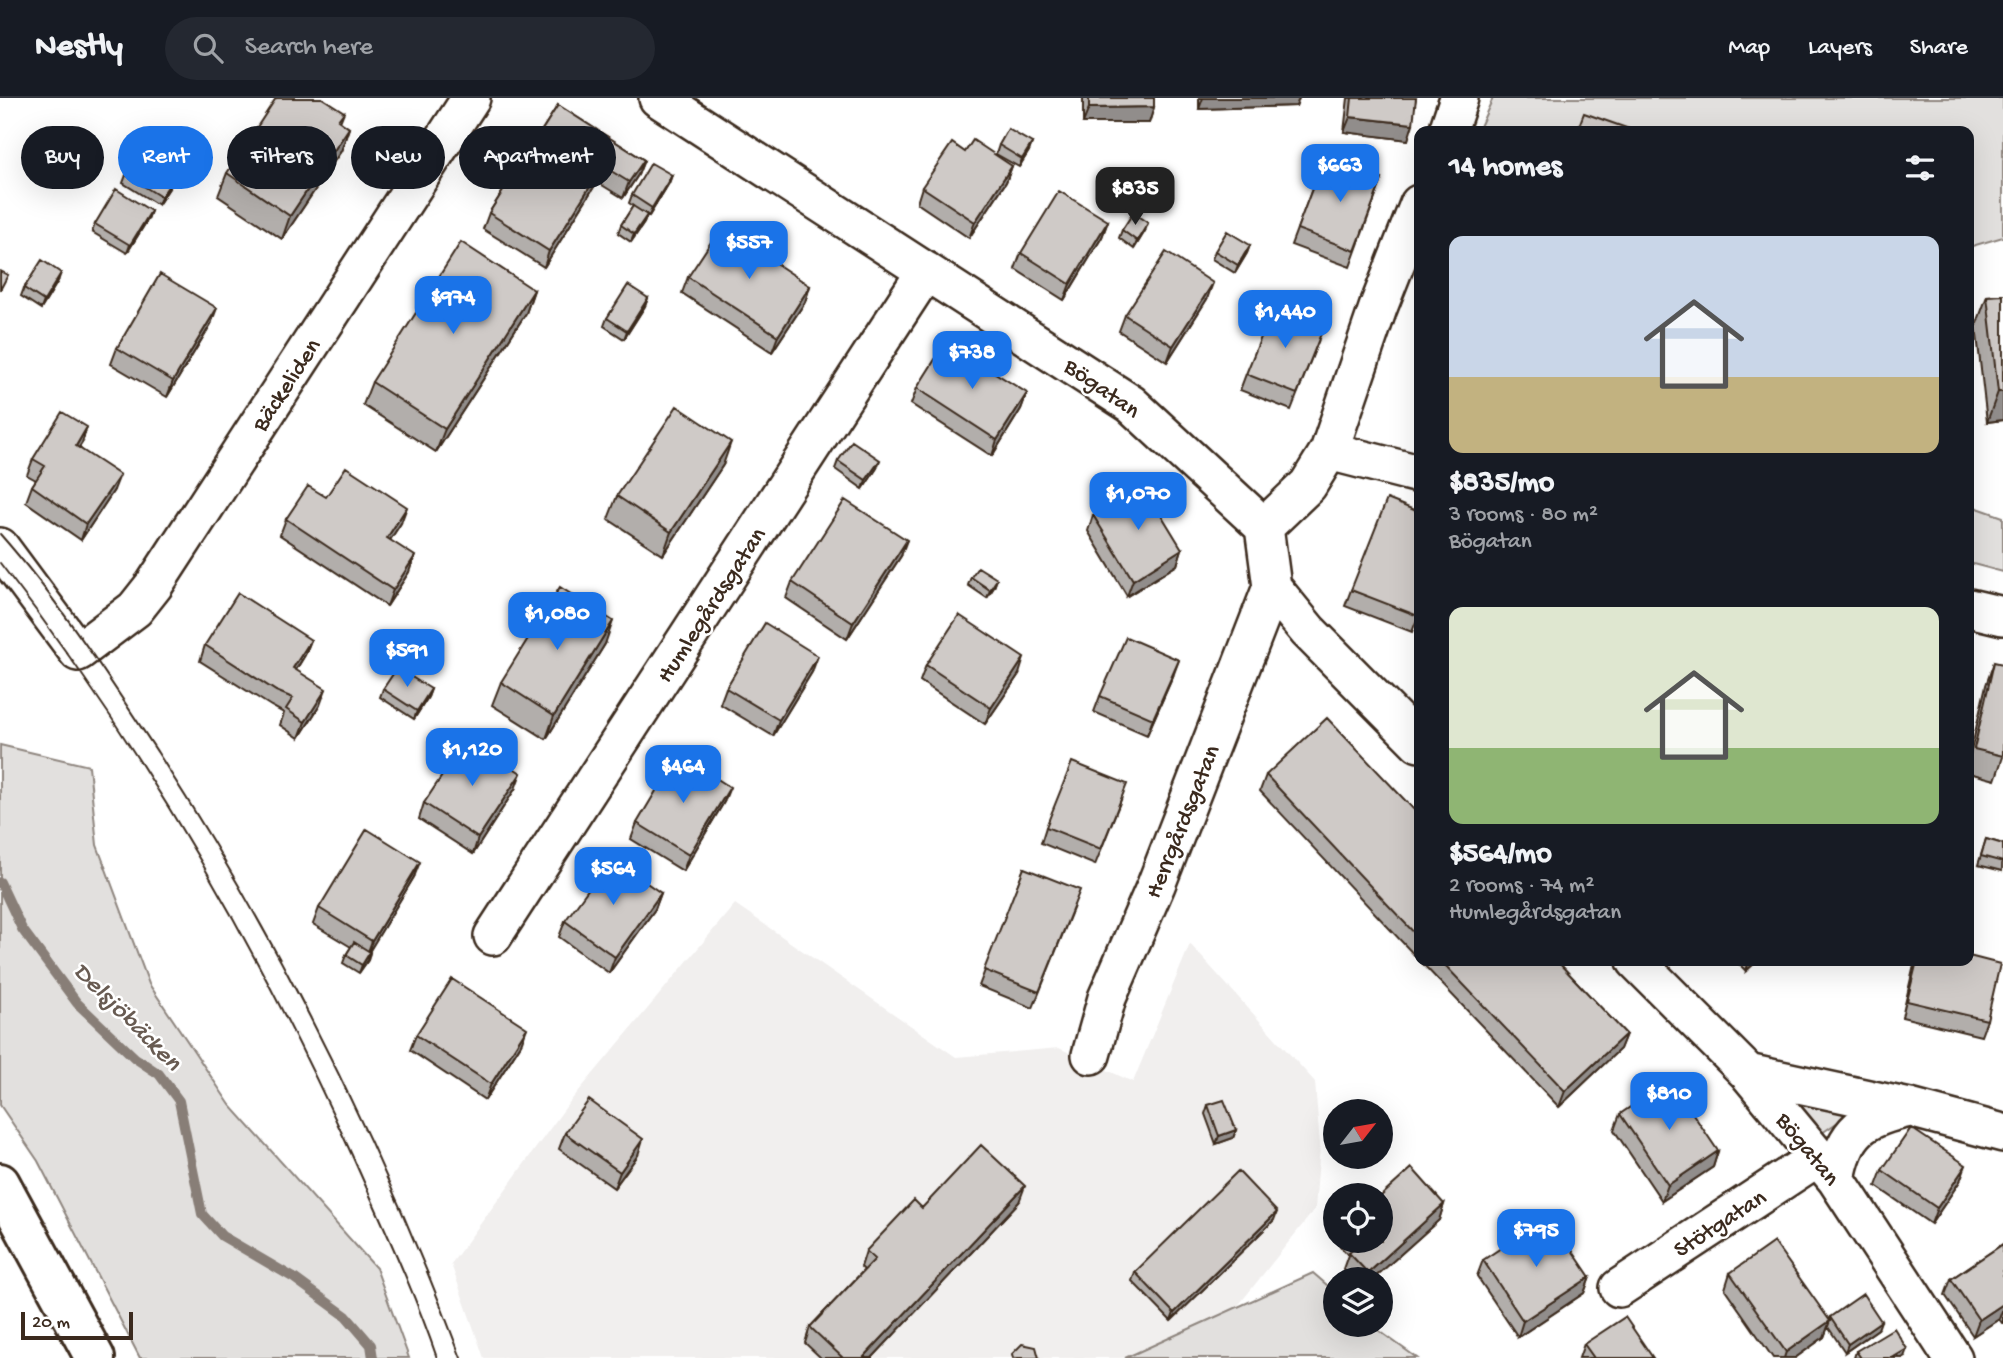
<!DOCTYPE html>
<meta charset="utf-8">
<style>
body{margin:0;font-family:"Gochi Hand",sans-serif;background:#242831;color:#f1f3f6;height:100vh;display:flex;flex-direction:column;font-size:26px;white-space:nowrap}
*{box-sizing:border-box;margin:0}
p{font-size:23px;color:#9ea1a6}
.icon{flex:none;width:38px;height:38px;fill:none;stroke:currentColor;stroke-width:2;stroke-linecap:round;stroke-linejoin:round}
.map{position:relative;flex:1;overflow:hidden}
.drawer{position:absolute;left:1414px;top:28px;width:560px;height:840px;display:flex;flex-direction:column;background:#171b24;border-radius:14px;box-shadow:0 7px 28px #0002}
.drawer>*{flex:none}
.hud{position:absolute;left:21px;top:28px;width:665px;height:63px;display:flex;gap:14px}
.needle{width:46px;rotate:59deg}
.tools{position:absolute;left:1323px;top:1001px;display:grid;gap:14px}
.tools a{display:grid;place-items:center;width:70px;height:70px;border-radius:50%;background:#171b24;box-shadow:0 7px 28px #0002;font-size:35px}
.scale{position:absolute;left:21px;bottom:18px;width:112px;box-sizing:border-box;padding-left:7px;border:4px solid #3b2a1e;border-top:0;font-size:19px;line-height:24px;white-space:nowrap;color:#3b2a1e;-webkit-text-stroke:5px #fff;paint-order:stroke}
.price{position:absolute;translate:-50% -60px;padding:0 16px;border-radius:14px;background:#1a73e8;color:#fff;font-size:23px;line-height:46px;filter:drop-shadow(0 2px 4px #0008)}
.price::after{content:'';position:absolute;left:50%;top:42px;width:21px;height:16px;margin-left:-10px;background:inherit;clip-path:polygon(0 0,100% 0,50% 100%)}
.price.selected{background:#222;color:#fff}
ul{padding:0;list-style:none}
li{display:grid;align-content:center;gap:14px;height:371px;padding:0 35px}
li span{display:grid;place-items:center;height:217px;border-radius:14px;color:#555}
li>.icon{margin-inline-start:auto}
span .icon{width:126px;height:126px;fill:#fffc;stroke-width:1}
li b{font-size:30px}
h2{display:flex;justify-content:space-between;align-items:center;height:84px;padding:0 35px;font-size:30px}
.tag{padding:0 24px;border-radius:32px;background:#171b24;box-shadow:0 7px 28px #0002;font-size:24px;line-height:63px}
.tag.selected{background:#1a73e8;color:#fff}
header{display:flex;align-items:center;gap:42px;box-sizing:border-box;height:98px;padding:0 35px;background:#171b24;border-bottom:2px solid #363941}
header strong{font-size:33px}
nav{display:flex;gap:38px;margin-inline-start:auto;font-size:24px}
.search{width:490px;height:63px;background:#242831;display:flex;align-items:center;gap:18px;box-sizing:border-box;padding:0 24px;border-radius:38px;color:#9ea1a6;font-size:26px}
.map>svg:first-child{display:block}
.built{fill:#f1efee}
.green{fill:#e2e0de;stroke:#8e857e;stroke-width:2}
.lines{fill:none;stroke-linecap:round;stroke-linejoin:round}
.stream{stroke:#887e77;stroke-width:10}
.street-casing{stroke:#3b2a1e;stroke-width:42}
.secondary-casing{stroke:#3b2a1e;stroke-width:44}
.street{stroke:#fff;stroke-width:37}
.secondary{stroke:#fff;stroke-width:38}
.tram{stroke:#3b2a1e;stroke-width:2}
.wall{fill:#b2aeab;stroke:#3b2a1e;stroke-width:2}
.shaded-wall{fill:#918d8b;stroke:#3b2a1e;stroke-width:2}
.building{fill:#cfcac7;stroke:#3b2a1e;stroke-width:2}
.labels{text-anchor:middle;stroke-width:5;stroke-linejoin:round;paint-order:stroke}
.street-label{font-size:24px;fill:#3b2a1e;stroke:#fff}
.water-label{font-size:26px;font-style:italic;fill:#685b52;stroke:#fff}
</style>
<header>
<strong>Nestly</strong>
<div class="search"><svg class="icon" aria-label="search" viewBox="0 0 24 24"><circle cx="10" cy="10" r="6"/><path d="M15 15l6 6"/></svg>Search here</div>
<nav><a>Map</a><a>Layers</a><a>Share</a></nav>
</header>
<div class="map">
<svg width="2003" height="1260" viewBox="0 0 2003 1260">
<rect width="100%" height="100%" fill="#fff"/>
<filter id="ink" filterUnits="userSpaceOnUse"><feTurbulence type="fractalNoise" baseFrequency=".0143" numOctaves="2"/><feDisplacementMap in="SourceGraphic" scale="14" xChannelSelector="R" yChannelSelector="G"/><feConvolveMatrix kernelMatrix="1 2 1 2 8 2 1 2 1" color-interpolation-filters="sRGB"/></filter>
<g filter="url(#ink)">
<path class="built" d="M735,806L956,959L1059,950L1133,984L1190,846L1315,984L1320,1048L1315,1111L1237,1209L1123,1260H484L451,1166L568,1006Z"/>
<path class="green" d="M1493,0H2003V139L1969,149V33H1478Z
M1969,407L2003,419V474L1969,465Z
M0,647L89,668L97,747L149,886L230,1007L376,1170L409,1260H140L38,1063L0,1007Z
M1783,989L1854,1013L1822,1035Z
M1313,1175L1335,1194V1227H1371L1417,1260H1125Z"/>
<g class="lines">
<path class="stream" d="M0,784L22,831L77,905L135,960L159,976L179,1003L202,1116L222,1138L294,1180L346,1218L371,1247L373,1260"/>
<defs>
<path id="street" d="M658,0L1131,306L1264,429L1272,489L1308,533L1419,645
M1448,33L1459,0
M1329,353L1419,376
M1264,429L1308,387L1329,353L1378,210L1419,106
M0,449L78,554L135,511L154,487L471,0
M1969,510L2003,518
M493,838L926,173
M1636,863L1748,975L1836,1081L1953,1260
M1091,957L1107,900L1156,787L1272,489
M1748,975L1910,1010L2003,1035
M1836,1081C1845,1031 1863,1020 1910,1010
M1619,1190L1818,1059"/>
<path id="secondary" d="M0,1085L95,1260"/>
</defs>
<use href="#street" class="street-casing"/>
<use href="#secondary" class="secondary-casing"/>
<use href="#street" class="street"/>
<use href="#secondary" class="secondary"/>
<path class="tram" d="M0,436C59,503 109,580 158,655C281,846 381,1048 461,1260
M0,465C141,646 256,846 351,1055C381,1123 413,1190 437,1260"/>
</g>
<path class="wall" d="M1083,0H1154V9L1149,25H1083Z
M1199,0H1299L1296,8L1199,11Z
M1348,0H1416L1408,42L1344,34Z
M558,7L644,62L638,77L623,100L597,84L544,169L483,131L489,115Z
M344,14L340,24L349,30L341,53L282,141L218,98L227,75Z
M1032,45L1029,53L1019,69L996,56L999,47Z
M965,54L1012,68L1006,84L969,140L917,105L922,89Z
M1324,59L1382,81L1350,169L1291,147Z
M126,77L177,78L158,107L123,85Z
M672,77L669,85L649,118L642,113L647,117L644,125L631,144L618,135L621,127L633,108L629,105L632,97Z
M151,113L148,121L127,155L92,134L95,126Z
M1108,123L1102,139L1064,202L1015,171L1021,155Z
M1122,132L1145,133L1134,151L1119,140Z
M1250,147L1247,155L1235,175L1212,161L1215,153Z
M688,179L810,188L805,204L772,254L682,195Z
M58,183L41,211L21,198L24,190Z
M534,192L526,215L436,354L363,307L372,284Z
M2003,197V322L1987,324L1976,228L1987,198Z
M648,200L645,208L624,241L604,228L607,220Z
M1207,201L1167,264L1119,233L1125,217Z
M211,226L167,299L111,266L117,250Z
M1318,244L1291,312L1240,292L1246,276Z
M917,290L1027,295L1021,311L992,358L911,306Z
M82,345L79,349L114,392L81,442L26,404L32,388L36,382L27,377L33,361Z
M838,363L877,370L863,391L835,371Z
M723,367L663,457L608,421L617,398Z
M326,399L401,425L390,442L409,474L387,508L280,437L286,421Z
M1093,417L1182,451L1177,467L1127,498L1088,433Z
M901,458L847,541L786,500L792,484Z
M971,479L997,481L994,489L987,500L968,487Z
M1351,492L1419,516L1412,534L1345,508Z
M311,542L305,557L296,572L320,607L299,640L280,627L284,615L271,608L200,563L205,547Z
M605,546L546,641L492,607L501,584Z
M1994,564L2003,659L1995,682L1969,675V661L1986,587Z
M926,567L1019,576L985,626L920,583Z
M812,574L773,638L720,606L726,590Z
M1173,578L1147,637L1094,614L1100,598Z
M383,591H431L428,599L414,621L380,599Z
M1266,677L1419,717V862L1260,693Z
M515,691L473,756L419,721L424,705Z
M1121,702L1095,767L1041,745L1046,729Z
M724,704L683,773L631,741L637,725Z
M1986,741L2003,746L2002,773L1978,767Z
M1024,770L1074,808L1033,910L979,888Z
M414,779L369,853L370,854L368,862L359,875L343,865L346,857L351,849L313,826L319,810Z
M661,795L655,811L609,875L559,839L565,823Z
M1420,863H1557L1626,936L1620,951L1559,1009Z
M1736,863H1757L1746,873Z
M1915,863H1969L1987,922L1981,938L1902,919Z
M416,937L521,946L485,1002L410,952Z
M1208,1007L1236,1032L1233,1040L1216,1046L1205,1016Z
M1620,1016L1718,1053L1713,1069L1662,1103L1614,1032Z
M565,1035L638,1057L614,1090L559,1051Z
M1882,1072L1960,1083L1931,1126L1876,1088Z
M1019,1104L872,1260H821L805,1245L810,1229L864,1172L861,1169L866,1153L922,1110Z
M1444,1106L1439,1122L1373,1181H1353L1343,1171L1348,1157L1339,1147L1340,1143H1381Z
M1274,1122L1171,1223L1132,1183L1135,1174Z
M2003,1146V1225H2002L1999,1221L1973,1238L1945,1197L1951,1181Z
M1483,1162L1590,1179L1584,1195L1518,1239L1477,1178Z
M1730,1175L1829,1222L1830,1219L1878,1231L1845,1254L1828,1229L1824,1239L1795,1260H1773L1725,1191Z
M1584,1246L1653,1260H1579Z
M1856,1253L1904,1259L1902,1260H1854Z"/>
<path class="shaded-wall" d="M1203,0H1299L1296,8L1199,11Z
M1154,9L1149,25H1083L1089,10Z
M1350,19L1413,26L1408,42L1344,34Z
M349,30L341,53L282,141L290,118Z
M1032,45L1029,53L1019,69L1022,61Z
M644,62L638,77L623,100L629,84Z
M603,68L597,84L544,169L549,153Z
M1012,68L1006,84L969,140L975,124Z
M180,70L177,78L158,107L161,99Z
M672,77L669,85L649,118L652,110Z
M151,113L148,121L127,155L130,147Z
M647,117L644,125L631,144L634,136Z
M1108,123L1102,139L1064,202L1070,186Z
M1148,125L1145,133L1134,151L1137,143Z
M1250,147L1247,155L1235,175L1238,167Z
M61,175L58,183L41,211L44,203Z
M1213,185L1207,201L1167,264L1173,248Z
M810,188L805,204L772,254L778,238Z
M534,192L526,215L436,354L445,331Z
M648,200L645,208L624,241L627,233Z
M217,210L211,226L167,299L173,283Z
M1998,294H2003V322L1987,324Z
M1027,295L1021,311L992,358L997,342Z
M87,329L82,345L70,363L76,348Z
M731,344L723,367L663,457L671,434Z
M880,362L877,370L863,391L866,382Z
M120,377L114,392L81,442L86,426Z
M407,409L401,425L381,456L387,440Z
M907,442L901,458L847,541L853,525Z
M1182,451L1177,467L1127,498L1133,482Z
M415,458L409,474L387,508L393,492Z
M997,481L994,489L987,500L990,492Z
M613,523L605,546L546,641L554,618Z
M311,542L305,557L287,586L293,570Z
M818,558L812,574L773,638L779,622Z
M1024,560L1019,576L985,626L991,610Z
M1179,562L1173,578L1147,637L1153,621Z
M326,591L320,607L299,640L305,624Z
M431,591L428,599L414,621L417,613Z
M521,675L515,691L473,756L478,740Z
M730,689L724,704L683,773L689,757Z
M420,764L414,779L366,859L372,843Z
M661,795L655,811L609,875L615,859Z
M370,854L368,862L359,875L362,867Z
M1749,863H1757L1746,873Z
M527,930L521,946L485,1002L491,986Z
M1626,936L1620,951L1559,1009L1565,993Z
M1236,1032L1233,1040L1216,1046L1219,1038Z
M643,1041L638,1057L614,1090L620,1074Z
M1718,1053L1713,1069L1662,1103L1668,1087Z
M1966,1067L1960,1083L1931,1126L1937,1110Z
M1025,1088L1019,1104L872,1260H863Z
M1444,1106L1439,1122L1373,1181H1366L1368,1175Z
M1277,1114L1274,1122L1171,1223L1174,1215Z
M1590,1179L1584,1195L1518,1239L1523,1223Z
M2003,1206V1210L1999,1221L1973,1238L1979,1222Z
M1830,1223L1824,1239L1795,1260H1784L1786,1254Z
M1881,1223L1878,1231L1845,1254L1848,1246Z
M1907,1251L1904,1259L1902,1260H1892Z"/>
<path class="building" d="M276,0H322L344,14L338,22L349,30L290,118L227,75Z
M1089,0H1154V9L1089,10Z
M1352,0H1416L1413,26L1350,19Z
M558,7L644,62L629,84L603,68L549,153L489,115Z
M1584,15L1635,33H1577Z
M1008,31L1032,45L1022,61L999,47Z
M973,42L1012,68L975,124L922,89L952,45L965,54Z
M145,48L180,70L161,99L126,77Z
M1324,59L1382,81L1355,153L1297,131Z
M651,65L672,77L652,110L632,97Z
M116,91L151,113L130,147L95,126Z
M1059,93L1108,123L1070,186L1021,155Z
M633,108L647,117L634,136L621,127Z
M1133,115L1148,125L1137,143L1122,132Z
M721,129L810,188L778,238L688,179Z
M1227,133L1250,147L1238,167L1215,153Z
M461,144L534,192L445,331L372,284Z
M1166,154L1213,185L1173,248L1125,217Z
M42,162L61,175L44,203L24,190Z
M0,173L8,177L0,192Z
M160,176L217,210L173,283L117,250Z
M628,187L648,200L627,233L607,220Z
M2003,197V294H1998L1987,198Z
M1274,207L1324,228L1297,296L1246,276Z
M946,244L1027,295L997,342L917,290Z
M677,308L731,344L671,434L617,398Z
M62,314L87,329L76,348L120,377L86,426L32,388L45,368L33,361Z
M852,343L880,362L866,382L838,363Z
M346,369L407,409L387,440L415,458L393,492L286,421L308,388L326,399Z
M1143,387L1182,451L1133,482L1093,417Z
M1387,401L1419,414V515L1418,518L1351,492Z
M845,402L907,442L853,525L792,484Z
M978,469L997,481L990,492L971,479Z
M560,489L613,523L554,618L501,584Z
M238,495L311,542L293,570L326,591L305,624L286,611L293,600L276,593L205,547Z
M959,517L1024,560L991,610L926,567Z
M765,525L818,558L779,622L726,590Z
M1126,539L1179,562L1153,621L1100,598Z
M1994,564L2003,566V658L1974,651Z
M397,570L431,591L417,613L383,591Z
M1327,620L1419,717V840L1266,677Z
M467,640L521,675L478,740L424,705Z
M678,656L730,689L689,757L637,725Z
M1072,664L1127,686L1101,751L1046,729Z
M367,731L420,764L372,843L319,810Z
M1986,741L2003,746V764L1981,758Z
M611,760L661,795L615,859L565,823Z
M1024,770L1080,792L1039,894L984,872Z
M354,844L370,854L362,867L346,857Z
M1969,858L2000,866L1987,922L1907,903L1917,863H1969Z
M1441,863H1557L1626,936L1565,993Z
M452,881L527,930L491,986L416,937Z
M1670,982L1718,1053L1668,1087L1620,1016Z
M589,1002L643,1041L620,1074L565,1035Z
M1224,1002L1236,1032L1219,1038L1208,1007Z
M1911,1030L1966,1067L1937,1110L1882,1072Z
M981,1047L1025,1088L863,1260H843L810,1229L875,1161L866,1153L914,1102L922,1110Z
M1412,1070L1444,1106L1368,1175L1349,1155L1359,1146L1355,1143H1381V1098Z
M1238,1073L1277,1114L1174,1215L1135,1174Z
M1549,1118L1590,1179L1523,1223L1483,1162Z
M1774,1144L1830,1223L1786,1254L1730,1175Z
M2003,1146V1206L1979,1222L1951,1181Z
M1863,1196L1881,1223L1848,1246L1830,1219Z
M1625,1219L1653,1260H1594L1584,1246Z
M1894,1230L1907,1251L1892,1260H1861L1856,1253Z
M1022,1246L1036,1249L1039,1260H1013L1012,1256Z"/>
</g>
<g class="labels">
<g class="street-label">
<text transform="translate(285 286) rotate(-57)" y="8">Bäckeliden</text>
<text transform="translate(1103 289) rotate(35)" y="8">Bögatan</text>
<text transform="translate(710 506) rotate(-57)" y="8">Humlegårdsgatan</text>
<text transform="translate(1181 723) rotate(-68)" y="8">Herrgårdsgatan</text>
<text transform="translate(1809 1050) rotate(51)" y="8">Bögatan</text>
<text transform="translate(1719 1124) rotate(-33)" y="8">Stötgatan</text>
</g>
<g class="water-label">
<text transform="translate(129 917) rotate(45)" y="9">Delsjöbäcken</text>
</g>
</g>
</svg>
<div class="tools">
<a><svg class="needle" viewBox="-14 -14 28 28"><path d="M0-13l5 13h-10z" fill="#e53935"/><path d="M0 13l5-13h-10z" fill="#9ea1a6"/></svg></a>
<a><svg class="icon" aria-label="locate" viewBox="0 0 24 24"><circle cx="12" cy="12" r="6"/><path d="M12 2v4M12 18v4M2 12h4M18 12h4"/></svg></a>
<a><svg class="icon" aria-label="layers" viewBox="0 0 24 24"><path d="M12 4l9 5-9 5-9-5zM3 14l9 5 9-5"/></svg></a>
</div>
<div class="scale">20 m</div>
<b class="price" style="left:1340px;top:106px">$663</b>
<b class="price selected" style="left:1135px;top:129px">$835</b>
<b class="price" style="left:749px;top:183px">$557</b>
<b class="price" style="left:453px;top:238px">$974</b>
<b class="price" style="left:1285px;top:252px">$1,440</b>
<b class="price" style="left:972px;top:293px">$738</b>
<b class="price" style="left:1138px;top:434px">$1,070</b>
<b class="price" style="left:557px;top:554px">$1,080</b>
<b class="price" style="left:407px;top:591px">$591</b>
<b class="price" style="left:472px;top:690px">$1,120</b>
<b class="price" style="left:683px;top:707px">$464</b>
<b class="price" style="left:613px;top:809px">$564</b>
<b class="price" style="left:1669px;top:1034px">$810</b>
<b class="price" style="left:1536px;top:1171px">$795</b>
<div class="hud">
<a class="tag">Buy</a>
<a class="tag selected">Rent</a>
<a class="tag">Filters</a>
<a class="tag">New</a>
<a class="tag">Apartment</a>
</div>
<section class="drawer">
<h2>14 homes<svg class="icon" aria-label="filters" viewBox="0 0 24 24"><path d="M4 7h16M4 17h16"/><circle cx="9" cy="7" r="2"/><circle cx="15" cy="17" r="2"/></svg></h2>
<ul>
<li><span style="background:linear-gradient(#c9d6e8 65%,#c2b280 0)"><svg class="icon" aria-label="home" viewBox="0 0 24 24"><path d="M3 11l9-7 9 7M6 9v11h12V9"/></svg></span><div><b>$835/mo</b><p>3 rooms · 80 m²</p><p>Bögatan</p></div></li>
<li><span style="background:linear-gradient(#dfe7d0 65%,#8fb573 0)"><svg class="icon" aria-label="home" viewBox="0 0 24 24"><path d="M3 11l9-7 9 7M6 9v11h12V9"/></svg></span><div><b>$564/mo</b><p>2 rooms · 74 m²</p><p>Humlegårdsgatan</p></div></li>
</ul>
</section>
</div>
